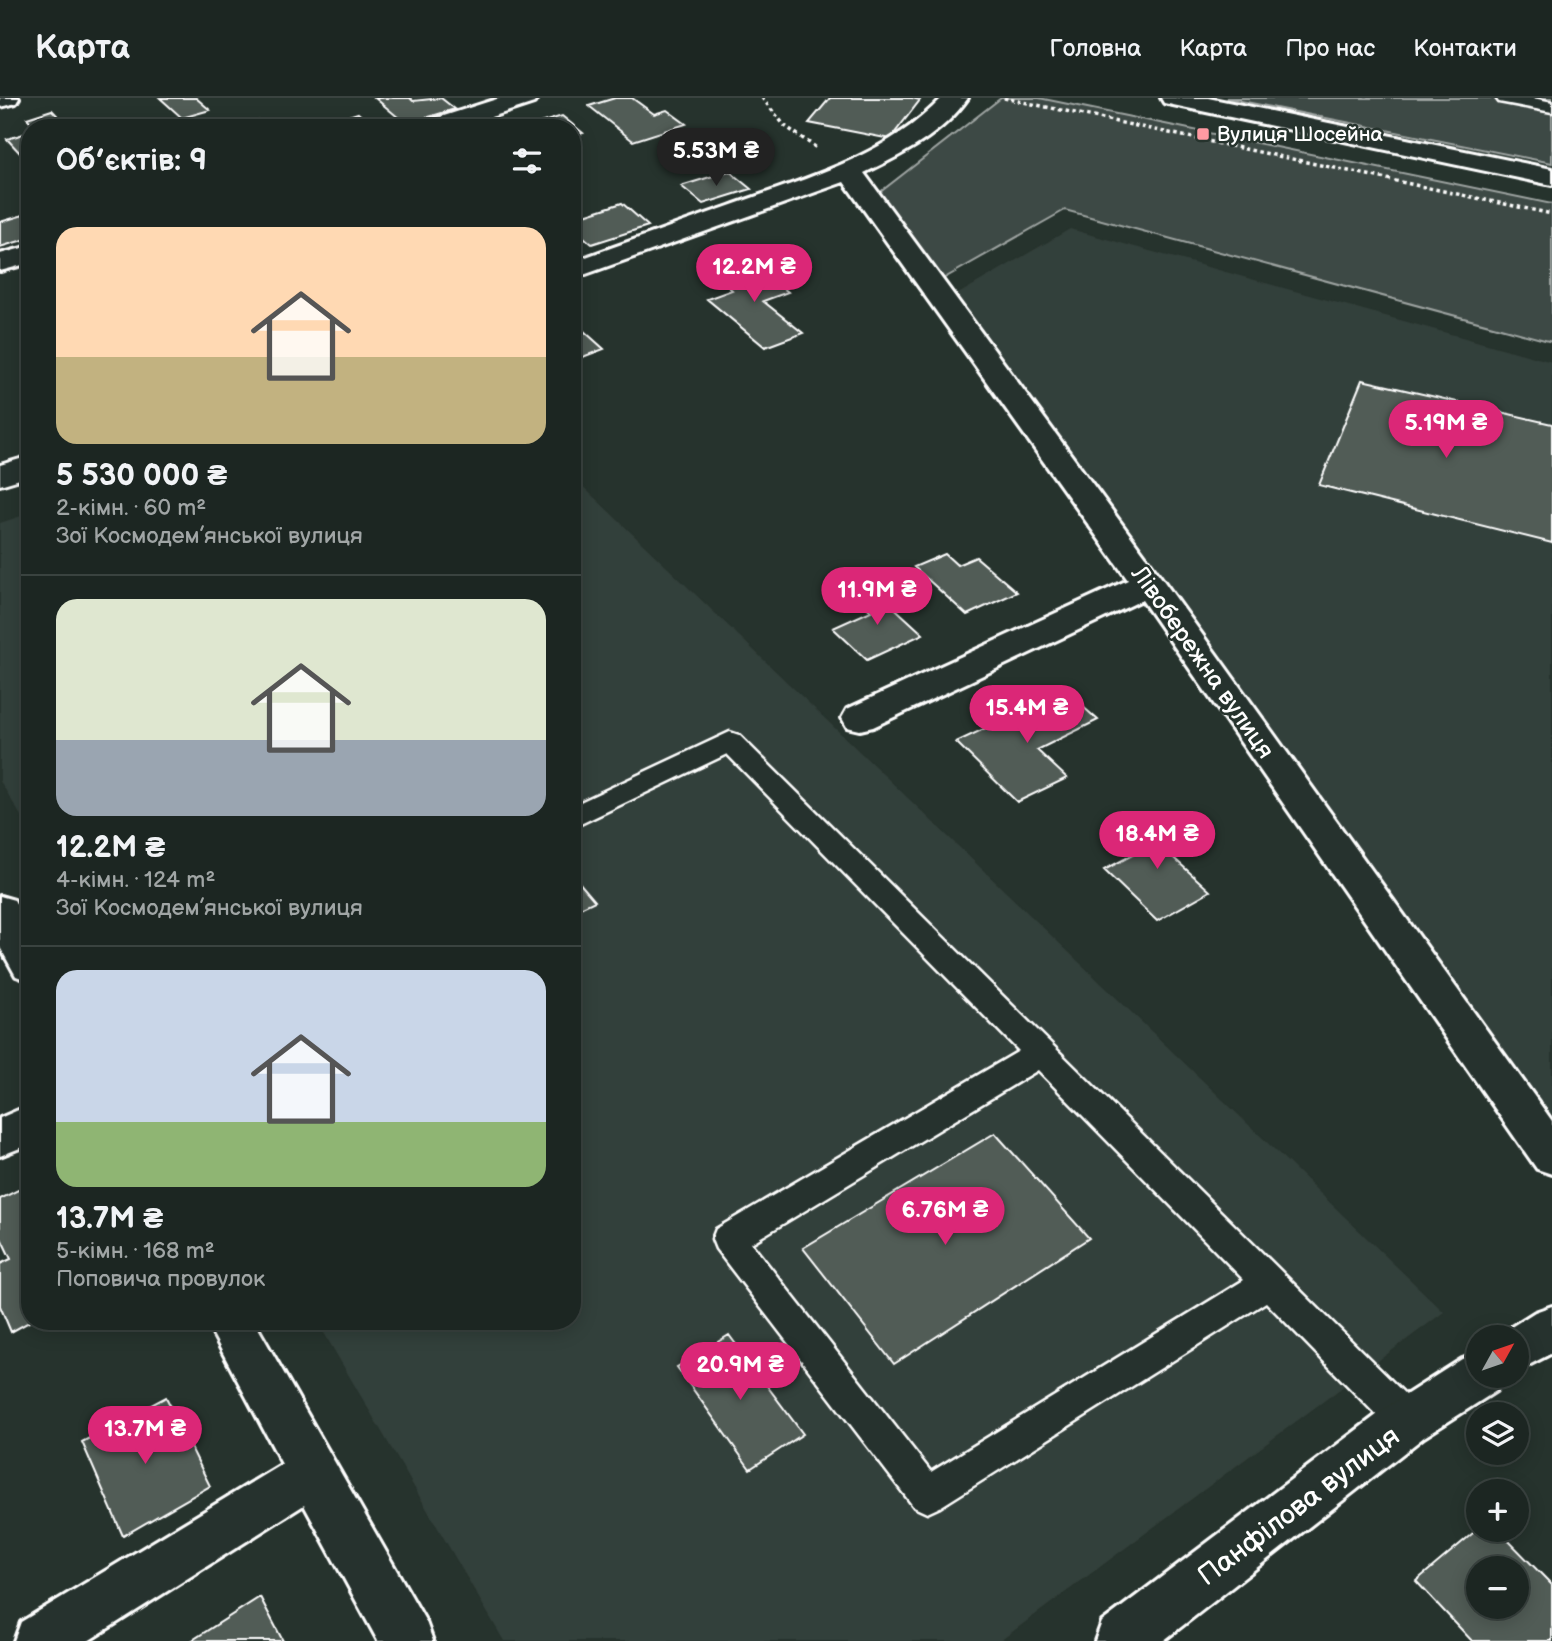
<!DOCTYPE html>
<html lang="uk">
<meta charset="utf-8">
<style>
body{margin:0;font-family:"Balsamiq Sans",sans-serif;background:#29322f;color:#f1f3f6;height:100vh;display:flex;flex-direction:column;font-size:26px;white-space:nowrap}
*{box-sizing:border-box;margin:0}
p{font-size:23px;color:#a0a5a5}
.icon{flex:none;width:38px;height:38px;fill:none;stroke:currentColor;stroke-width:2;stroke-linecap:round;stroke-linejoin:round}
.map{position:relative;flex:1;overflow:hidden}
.sheet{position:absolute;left:21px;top:21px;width:560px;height:1211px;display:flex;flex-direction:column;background:#1c2622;border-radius:28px;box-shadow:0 4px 18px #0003,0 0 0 2px #3a4340}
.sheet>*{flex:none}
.needle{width:46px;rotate:50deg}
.buttons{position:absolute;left:1466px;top:1227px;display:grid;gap:14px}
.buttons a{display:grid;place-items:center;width:63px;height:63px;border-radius:50%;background:#1c2622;box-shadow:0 4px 18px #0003,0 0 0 2px #3a4340;font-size:35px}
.price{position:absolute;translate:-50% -60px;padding:0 16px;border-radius:24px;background:#db2777;color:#fff;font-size:23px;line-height:46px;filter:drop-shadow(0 2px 4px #0008)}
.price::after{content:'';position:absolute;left:50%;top:42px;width:21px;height:16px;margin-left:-10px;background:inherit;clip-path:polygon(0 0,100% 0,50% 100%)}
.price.active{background:#222;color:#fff}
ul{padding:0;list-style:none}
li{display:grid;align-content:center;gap:14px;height:371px;padding:0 35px}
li+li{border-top:2px solid #3a4340}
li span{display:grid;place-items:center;height:217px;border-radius:21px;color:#555}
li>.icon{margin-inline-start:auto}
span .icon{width:126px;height:126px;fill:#fffc;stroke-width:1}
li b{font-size:30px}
h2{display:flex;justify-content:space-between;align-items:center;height:84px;padding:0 35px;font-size:30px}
header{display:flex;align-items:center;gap:42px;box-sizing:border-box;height:98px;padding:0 35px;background:#1c2622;border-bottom:2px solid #3a4340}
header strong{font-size:33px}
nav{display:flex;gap:38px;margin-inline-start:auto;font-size:24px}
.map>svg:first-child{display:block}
.built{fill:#333f3a}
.green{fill:#3e4944;stroke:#9ea4a2;stroke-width:2}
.building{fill:#515c57;stroke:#fff;stroke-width:2;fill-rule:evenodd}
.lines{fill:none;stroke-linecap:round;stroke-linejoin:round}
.lane-casing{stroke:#fff;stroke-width:5}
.street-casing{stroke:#fff;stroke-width:6}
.highway-casing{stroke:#fff;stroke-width:6}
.path{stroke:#fff;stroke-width:3.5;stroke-dasharray:3.5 3.5;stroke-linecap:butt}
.lane{fill:#26332d;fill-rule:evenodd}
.street{fill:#26332d;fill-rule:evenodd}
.highway{fill:#26332d;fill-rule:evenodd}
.poi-dot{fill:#ff9aa2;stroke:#26332d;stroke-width:2.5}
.labels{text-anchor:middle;stroke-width:5;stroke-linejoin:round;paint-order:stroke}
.far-poi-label{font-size:21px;fill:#fff;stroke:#26332d;text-anchor:start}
.street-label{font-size:24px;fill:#fff;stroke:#26332d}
.near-street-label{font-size:28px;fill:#fff;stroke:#26332d}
</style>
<header>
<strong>Карта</strong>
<nav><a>Головна</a><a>Карта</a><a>Про нас</a><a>Контакти</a></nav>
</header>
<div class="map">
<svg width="1552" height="1543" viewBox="0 0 1552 1543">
<rect width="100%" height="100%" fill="#26332d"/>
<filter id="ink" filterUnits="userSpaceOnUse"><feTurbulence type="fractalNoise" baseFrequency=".0143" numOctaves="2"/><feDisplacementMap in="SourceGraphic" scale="14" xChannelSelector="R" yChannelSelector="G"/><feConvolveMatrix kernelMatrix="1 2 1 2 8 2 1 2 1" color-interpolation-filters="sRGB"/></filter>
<g filter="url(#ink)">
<path class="built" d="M1070,131L1552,264V1028L953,199Z
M572,378L1444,1214L1000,1543H504L317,1223H572Z
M30,415V733L0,683V425Z"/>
<path class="green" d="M1001,0H1039L1552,106V244L1065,112L941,182L879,95Z
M1226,0H1552V65Z"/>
<path class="building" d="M160,0H196L210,12L182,20Z
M375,0H410L413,3L441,0L455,11L406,26Z
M615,0H632L654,16L667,12L686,26L633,43L589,8Z
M830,0H912L920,2L890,41L809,25Z
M52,12L69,30H36L27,20Z
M358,15L375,30L315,29Z
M562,18L583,35L572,38V30H524Z
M258,22L267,30H233Z
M30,34V52L20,55L7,41Z
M729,73L751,91L703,106L681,88Z
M622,105L648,128L592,146L572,129V121Z
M30,115V140L0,149V124Z
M751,164L788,194L763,203L803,235L765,249L707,201L732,192L714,176Z
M575,225L604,251L572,263V226Z
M1362,282L1552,326V445L1319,387Z
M945,456L957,467L976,459L1017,494L967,517L914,469Z
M874,491L923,536L867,562L833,530L871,513L856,499Z
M1065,593L1098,622L1037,652L1067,680L1017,704L956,644Z
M1170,718L1192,738L1165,752L1210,793L1157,823L1104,772L1136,755L1122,743Z
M572,776L595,803L572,814Z
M995,1035L1089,1140L894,1266L803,1150Z
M30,1086L31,1223L11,1234L0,1208V1166L11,1161L0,1138V1101Z
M729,1237L803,1336L750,1371L677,1269Z
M166,1299L210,1388L123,1438L82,1344Z
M1479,1430L1498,1432L1552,1487V1543H1472L1416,1483ZM1479,1470H1517V1508H1479Z
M260,1499L283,1543H191Z"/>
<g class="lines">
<defs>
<path id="lane" d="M1496,0H1533L1552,4V14L1499,4Z
M730,634L739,637L1420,1311L1425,1323L1420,1335L1407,1340L1394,1335L1266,1204L940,1409L927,1415L914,1409L716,1151L712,1141L716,1131L1019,953L727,656L572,730V708ZM1038,972L1244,1182L931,1374L751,1145Z"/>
<path id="street" d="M0,0H19L16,5L0,9Z
M500,0H537L534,5L457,30H419L422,25Z
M942,0H968C943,36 902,57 864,75L1160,478L1552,1023V1076L1537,1071L1142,502L873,629L860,632L847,629L842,620L847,611L1128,482L844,84L572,181V164C625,145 677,126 729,108C804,81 886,59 942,0Z
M30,148V165L0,173V156Z
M30,358V378L0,387V367Z
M0,798L14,802L30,830V883L16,878L0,849Z
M30,1007V1046L0,1058V1020Z
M1552,1208V1255L1517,1273V1239H1499L1500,1236L1535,1214Z
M206,1223H254L426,1524L433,1543H378L304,1407L88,1543H14L21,1524L282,1366Z
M1479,1255V1278H1503L1496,1293L1424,1339L1163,1543H1095L1102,1524L1390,1307L1462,1261Z"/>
<path id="highway" d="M1161,0H1208L1552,71V87L1173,7L1164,5Z"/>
</defs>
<use href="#lane" class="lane-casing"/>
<use href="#street" class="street-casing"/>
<use href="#highway" class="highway-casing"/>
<path class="path" d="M762,0L785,28L818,51
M1004,0L1552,116"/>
<use href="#lane" class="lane"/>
<use href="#street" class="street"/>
<use href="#highway" class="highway"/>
</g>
</g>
<rect class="poi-dot" x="1196" y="29" width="14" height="14" rx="3.5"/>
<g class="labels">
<g class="far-poi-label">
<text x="1217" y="43">Вулиця Шосейна</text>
</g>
<g class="street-label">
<text transform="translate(1203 564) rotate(55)" y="8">Лівобережна вулиця</text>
</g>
<g class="near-street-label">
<text transform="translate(1298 1407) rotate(-37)" y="10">Панфілова вулиця</text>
</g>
</g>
</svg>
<div class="buttons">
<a><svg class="needle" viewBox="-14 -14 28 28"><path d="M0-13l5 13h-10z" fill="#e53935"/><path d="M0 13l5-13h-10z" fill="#a0a5a5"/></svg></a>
<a><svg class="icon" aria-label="layers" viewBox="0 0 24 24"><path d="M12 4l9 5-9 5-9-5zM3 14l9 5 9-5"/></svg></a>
<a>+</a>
<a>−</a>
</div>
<b class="price active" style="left:716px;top:90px">5.53M ₴</b>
<b class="price" style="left:754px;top:206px">12.2M ₴</b>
<b class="price" style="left:1446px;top:362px">5.19M ₴</b>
<b class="price" style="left:877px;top:529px">11.9M ₴</b>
<b class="price" style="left:1027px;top:647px">15.4M ₴</b>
<b class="price" style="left:1157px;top:773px">18.4M ₴</b>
<b class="price" style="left:945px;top:1149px">6.76M ₴</b>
<b class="price" style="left:740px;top:1304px">20.9M ₴</b>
<b class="price" style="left:145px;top:1368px">13.7M ₴</b>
<section class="sheet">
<h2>Об’єктів: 9<svg class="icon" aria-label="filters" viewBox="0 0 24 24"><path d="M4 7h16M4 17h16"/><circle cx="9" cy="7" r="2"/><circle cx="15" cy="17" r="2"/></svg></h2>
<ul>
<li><span style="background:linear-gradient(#ffd9b3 60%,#c2b280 0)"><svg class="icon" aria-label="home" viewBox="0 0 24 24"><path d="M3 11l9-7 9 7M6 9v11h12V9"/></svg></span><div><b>5 530 000 ₴</b><p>2-кімн. · 60 m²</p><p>Зої Космодем’янської вулиця</p></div></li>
<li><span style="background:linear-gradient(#dfe7d0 65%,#9aa5b1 0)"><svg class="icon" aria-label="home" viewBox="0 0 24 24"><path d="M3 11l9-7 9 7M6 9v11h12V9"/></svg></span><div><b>12.2M ₴</b><p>4-кімн. · 124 m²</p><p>Зої Космодем’янської вулиця</p></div></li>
<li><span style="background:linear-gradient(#c9d6e8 70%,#8fb573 0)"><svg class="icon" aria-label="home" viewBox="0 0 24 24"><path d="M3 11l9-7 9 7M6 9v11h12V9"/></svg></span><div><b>13.7M ₴</b><p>5-кімн. · 168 m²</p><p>Поповича провулок</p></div></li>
</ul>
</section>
</div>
